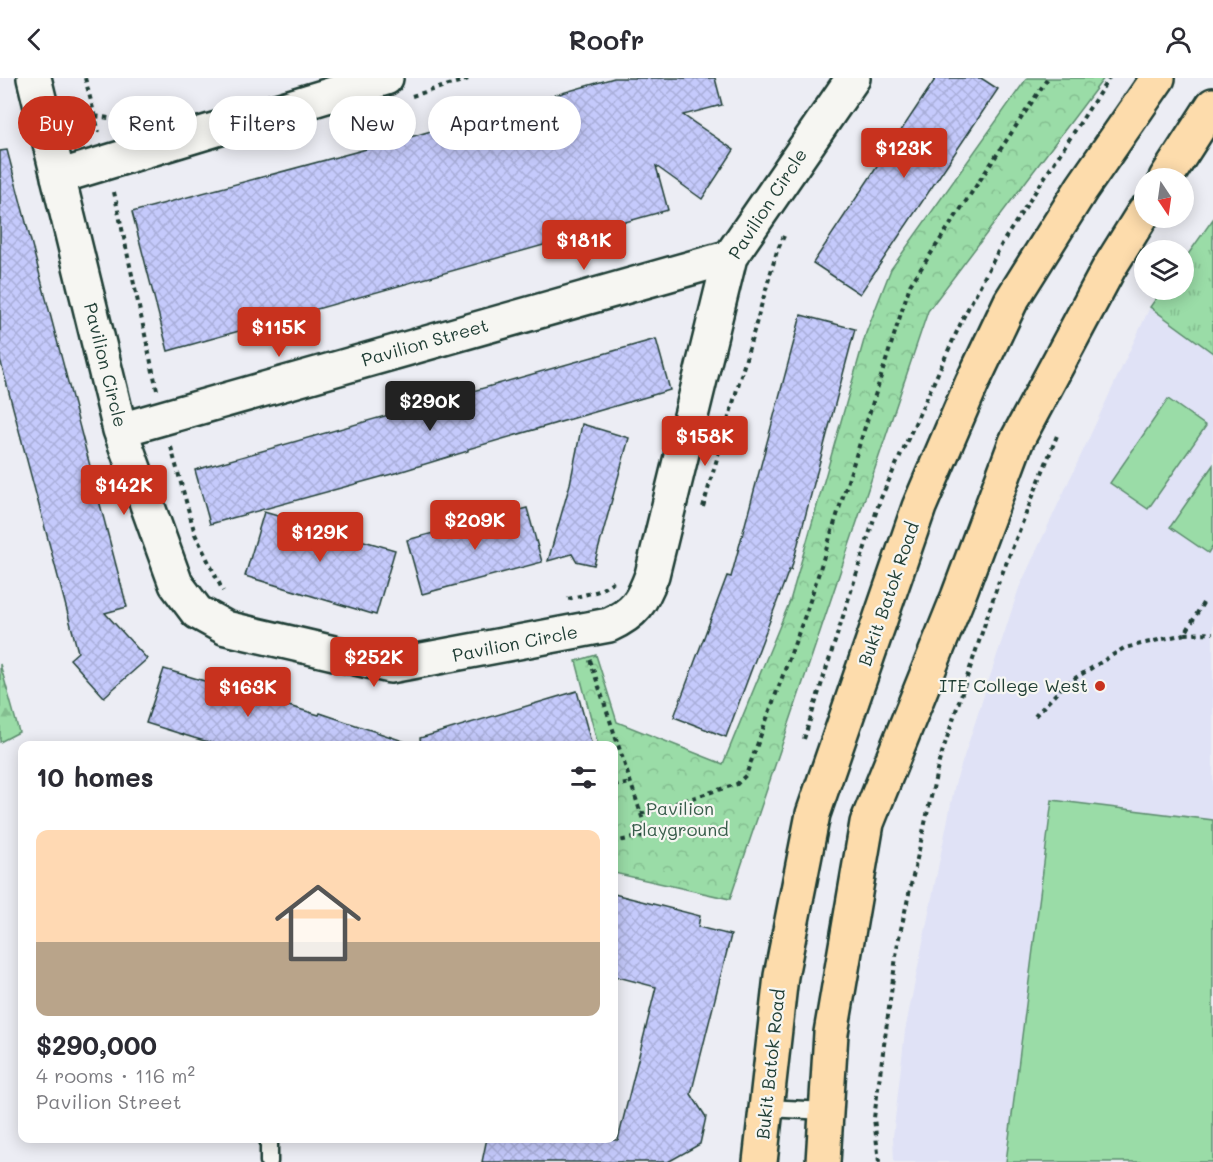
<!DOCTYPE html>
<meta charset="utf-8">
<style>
body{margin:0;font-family:Mali,sans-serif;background:#f2f2f3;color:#2b2b33;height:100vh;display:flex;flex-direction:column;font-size:22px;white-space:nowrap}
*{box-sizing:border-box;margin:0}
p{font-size:20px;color:#7c7c81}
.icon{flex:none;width:33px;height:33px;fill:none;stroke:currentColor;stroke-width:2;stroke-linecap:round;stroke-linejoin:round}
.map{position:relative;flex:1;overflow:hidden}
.drawer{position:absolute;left:18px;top:663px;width:600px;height:402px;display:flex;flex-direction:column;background:#fff;border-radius:12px;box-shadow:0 3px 15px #0003}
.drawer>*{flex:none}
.hud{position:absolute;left:18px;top:18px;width:600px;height:54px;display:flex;gap:12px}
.needle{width:39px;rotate:167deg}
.fabs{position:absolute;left:1134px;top:90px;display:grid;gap:12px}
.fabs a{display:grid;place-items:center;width:60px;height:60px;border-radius:50%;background:#fff;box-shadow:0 3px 15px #0003;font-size:30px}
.price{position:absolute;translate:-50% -51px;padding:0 14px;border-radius:6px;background:#c8321e;color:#fff;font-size:20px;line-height:39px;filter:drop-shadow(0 2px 3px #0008)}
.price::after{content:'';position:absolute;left:50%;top:36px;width:18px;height:14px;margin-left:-9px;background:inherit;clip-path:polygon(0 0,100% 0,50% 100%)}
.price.on{background:#222;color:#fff}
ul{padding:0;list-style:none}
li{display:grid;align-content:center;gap:12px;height:318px;padding:0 18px}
li span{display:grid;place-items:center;height:186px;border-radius:12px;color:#555}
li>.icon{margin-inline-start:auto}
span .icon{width:108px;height:108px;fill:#fffc;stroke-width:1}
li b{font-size:26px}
h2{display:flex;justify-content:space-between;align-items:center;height:72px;padding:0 18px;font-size:26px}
.chip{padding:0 21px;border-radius:27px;background:#fff;box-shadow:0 3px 15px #0003;font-size:21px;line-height:54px}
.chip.on{background:#c8321e;color:#fff}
header{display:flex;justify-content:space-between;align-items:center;height:78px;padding:0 18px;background:#fff;font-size:27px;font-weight:600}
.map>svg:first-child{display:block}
.built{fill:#e0e2f6}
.grass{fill:url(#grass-tufts);stroke:#5c8c6e;stroke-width:1.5}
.forest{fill:url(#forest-firs);stroke:#5c8c6e;stroke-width:1.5}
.park{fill:url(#park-crowns);stroke:#5c8c6e;stroke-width:1.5}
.pitch{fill:#9adca7;stroke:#5c8c6e;stroke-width:1.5}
.building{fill:url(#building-cross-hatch);stroke:#1f3d34;stroke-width:1.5}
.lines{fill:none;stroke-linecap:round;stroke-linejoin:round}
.lane-casing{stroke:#1f3d34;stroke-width:21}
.street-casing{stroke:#1f3d34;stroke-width:38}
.primary-casing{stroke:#1f3d34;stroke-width:38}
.path{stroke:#1f3d34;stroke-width:4;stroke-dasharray:4.5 4.5;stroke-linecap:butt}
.lane{stroke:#f6f6f2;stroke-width:16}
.street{stroke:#f6f6f2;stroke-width:33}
.primary{stroke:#fddcac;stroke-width:33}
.poi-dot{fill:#c8321e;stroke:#f6f6f2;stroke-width:2}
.labels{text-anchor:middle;stroke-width:4.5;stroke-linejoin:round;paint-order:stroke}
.street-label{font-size:18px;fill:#1f3d34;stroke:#f6f6f2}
.poi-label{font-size:18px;fill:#1f3d34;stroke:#f6f6f2;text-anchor:end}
.park-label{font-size:18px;fill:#385d4b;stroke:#f6f6f2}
</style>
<header><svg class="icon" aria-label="back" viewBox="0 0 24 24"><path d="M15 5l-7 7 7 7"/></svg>Roofr<svg class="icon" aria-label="person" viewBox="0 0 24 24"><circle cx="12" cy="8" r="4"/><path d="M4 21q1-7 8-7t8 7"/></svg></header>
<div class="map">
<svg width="1213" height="1084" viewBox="0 0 1213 1084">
<defs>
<pattern id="grass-tufts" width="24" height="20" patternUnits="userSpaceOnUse" patternTransform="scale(1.5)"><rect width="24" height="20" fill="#9adca7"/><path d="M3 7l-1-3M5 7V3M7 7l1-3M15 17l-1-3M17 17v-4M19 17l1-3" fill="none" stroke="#84be90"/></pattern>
<pattern id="forest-firs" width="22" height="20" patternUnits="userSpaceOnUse" patternTransform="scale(1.5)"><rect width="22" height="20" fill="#9adca7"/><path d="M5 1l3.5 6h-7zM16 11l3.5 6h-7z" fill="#84be90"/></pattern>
<pattern id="park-crowns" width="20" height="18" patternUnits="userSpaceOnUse" patternTransform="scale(1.5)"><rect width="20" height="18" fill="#9adca7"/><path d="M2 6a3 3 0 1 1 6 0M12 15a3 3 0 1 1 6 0" fill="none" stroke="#84be90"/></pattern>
<pattern id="building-cross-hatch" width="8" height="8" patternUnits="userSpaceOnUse" patternTransform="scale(1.5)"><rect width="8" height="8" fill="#c5cafc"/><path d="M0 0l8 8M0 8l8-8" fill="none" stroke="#a9aed9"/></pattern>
</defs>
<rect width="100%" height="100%" fill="#ecedf4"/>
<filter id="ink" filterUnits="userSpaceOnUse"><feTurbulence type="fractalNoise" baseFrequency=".0167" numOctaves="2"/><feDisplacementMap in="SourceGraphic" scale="12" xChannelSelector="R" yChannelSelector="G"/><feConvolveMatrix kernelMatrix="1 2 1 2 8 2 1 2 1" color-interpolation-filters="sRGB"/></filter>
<g filter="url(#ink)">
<path class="built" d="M1150,229L1213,275V1084H894L893,1059L905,953L955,706L1019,510Z"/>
<path class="grass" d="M1213,141V275L1150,229L1162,212H1184V182Z"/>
<path class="forest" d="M0,586L19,654L0,664Z"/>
<path class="park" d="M1027,0H1104L928,233L730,821L614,795V668L598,667L576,583L596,577L617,644L723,686L790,523L866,255L891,191Z"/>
<path class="pitch" d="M1168,321L1206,348L1148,431L1110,405Z
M1213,387V467L1208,475L1170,449Z
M1052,722L1213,742V1084H1006Z"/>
<path class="building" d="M614,0H715L722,27L683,37L734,72L702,121L656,88L668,132L168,273L132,134L400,62Z
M936,0H981L998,11L860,216L813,185Z
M7,72L127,529L105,535L147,581L104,619L70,581L78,574L0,281V73Z
M801,237L855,251L791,492H789L726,659L674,639L727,498L731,499Z
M656,261L670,312L468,371V373L399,394L210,446L195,392Z
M582,346L629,360L594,487L576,483L572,476L548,483L570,406Z
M527,430L542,484L422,516L407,462Z
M264,434L395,472L376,537L245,498Z
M164,591L319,637L320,635L406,664V668H223L194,660L146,645Z
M577,613L592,668H421L420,660Z
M614,816L700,838L698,849L731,857L691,1016L706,1039L700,1066L668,1084H482L487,1060L618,1062L656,909L614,898Z"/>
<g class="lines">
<defs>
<path id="lane" d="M766,1030L827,1033
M269,1060V1084"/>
<path id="street" d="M34,0L120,352L176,506L197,534L226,550L390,588L609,547C635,535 642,524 652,497L730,179L853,0
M58,99L386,0
M120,352L730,179"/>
<path id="primary" d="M1166,100L1213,27
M760,1084L781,898L813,736L919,429L972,305L1011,223L1082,110L1158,0
M823,1084L831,955L867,745L958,519L1016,364L1109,190L1144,134"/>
</defs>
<use href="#lane" class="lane-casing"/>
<use href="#street" class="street-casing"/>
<use href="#primary" class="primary-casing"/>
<path class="path" d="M85,0L99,54
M412,18L472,0
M95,38L129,43
M114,114L157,312
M171,369L195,456L223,513
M703,429L777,173L784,158
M1002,496L1058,355
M568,521L599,513L614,503
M1203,525L1185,556L1213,555
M590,582L648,757L614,764
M1035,638L1064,607L1124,570L1185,556
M804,661L880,422L964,238L1004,162L1109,0
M614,708L631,705
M641,736L737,706L746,697L807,532L910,207L1048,0
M879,1084L874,1040L898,864L939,684L999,503"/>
<use href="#lane" class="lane"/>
<use href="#street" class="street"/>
<use href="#primary" class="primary"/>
</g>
</g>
<circle class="poi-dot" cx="1100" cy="608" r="6"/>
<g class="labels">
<g class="street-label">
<text transform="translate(768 126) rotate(-57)" y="6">Pavilion Circle</text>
<text transform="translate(425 265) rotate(-16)" y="6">Pavilion Street</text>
<text transform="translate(105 287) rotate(76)" y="6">Pavilion Circle</text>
<text transform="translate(889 516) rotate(-71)" y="6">Bukit Batok Road</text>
<text transform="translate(515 566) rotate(-11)" y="6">Pavilion Circle</text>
<text transform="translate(771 986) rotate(-84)" y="6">Bukit Batok Road</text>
</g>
<g class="poi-label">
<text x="1088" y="614">ITE College West</text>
</g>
<g class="park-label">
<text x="680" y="737">Pavilion<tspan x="680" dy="21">Playground</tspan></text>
</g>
</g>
</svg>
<div class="fabs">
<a><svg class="needle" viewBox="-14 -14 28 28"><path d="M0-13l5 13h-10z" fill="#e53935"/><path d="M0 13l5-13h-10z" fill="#7c7c81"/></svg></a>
<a><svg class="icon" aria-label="layers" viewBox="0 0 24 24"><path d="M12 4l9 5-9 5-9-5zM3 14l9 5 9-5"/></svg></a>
</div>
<b class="price" style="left:904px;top:101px">$123K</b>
<b class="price" style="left:584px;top:193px">$181K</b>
<b class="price" style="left:279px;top:280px">$115K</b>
<b class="price on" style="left:430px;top:354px">$290K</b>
<b class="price" style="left:705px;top:389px">$158K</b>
<b class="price" style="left:124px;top:438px">$142K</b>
<b class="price" style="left:475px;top:473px">$209K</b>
<b class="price" style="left:320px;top:485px">$129K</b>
<b class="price" style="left:374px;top:610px">$252K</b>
<b class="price" style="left:248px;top:640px">$163K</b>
<div class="hud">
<a class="chip on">Buy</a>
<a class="chip">Rent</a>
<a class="chip">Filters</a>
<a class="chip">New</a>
<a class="chip">Apartment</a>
</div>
<section class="drawer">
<h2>10 homes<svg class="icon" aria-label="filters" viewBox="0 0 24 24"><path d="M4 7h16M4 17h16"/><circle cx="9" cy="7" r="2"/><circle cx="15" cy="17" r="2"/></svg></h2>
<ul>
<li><span style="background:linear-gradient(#ffd9b3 60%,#b9a48a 0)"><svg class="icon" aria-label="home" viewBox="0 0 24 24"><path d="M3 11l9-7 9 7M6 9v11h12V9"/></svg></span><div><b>$290,000</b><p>4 rooms · 116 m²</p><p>Pavilion Street</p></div></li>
</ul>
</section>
</div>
